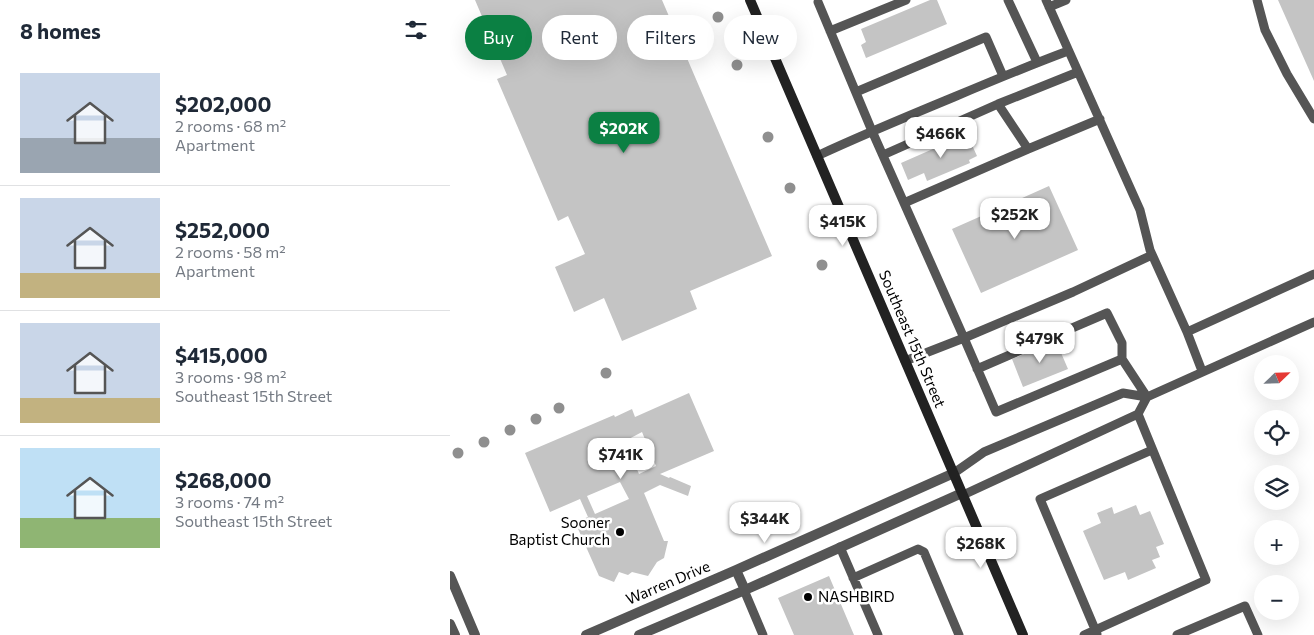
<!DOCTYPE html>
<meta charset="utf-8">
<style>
body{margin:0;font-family:Commissioner,sans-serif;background:#f6f6f7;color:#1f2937;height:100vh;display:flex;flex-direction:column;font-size:19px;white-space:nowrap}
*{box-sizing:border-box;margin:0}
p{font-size:16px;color:#747a83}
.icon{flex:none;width:28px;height:28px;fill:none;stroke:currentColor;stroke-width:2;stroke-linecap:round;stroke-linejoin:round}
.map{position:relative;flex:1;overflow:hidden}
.sheet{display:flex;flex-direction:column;background:#fff;width:450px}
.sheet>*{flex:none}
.hud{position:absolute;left:15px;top:15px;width:475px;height:45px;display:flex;gap:10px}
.needle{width:32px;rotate:67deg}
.fabs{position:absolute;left:804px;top:355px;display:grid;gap:10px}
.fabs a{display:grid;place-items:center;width:45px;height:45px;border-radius:50%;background:#fff;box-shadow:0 5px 20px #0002;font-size:25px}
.price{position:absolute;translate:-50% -42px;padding:0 11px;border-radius:10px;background:#fff;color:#222;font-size:16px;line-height:32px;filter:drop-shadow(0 1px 2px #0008)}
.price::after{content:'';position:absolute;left:50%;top:30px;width:15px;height:11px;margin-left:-8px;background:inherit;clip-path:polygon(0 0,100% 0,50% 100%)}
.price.active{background:#0b8043;color:#fff}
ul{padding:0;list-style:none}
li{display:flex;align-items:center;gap:15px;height:125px;padding:0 20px}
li+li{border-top:1px solid #e0e1e3}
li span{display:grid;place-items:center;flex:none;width:140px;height:100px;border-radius:0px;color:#555}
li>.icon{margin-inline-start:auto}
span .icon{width:60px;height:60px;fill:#fffc;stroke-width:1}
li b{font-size:21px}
h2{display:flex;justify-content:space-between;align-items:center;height:60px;padding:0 20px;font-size:21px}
.chip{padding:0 18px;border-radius:22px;background:#fff;box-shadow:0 5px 20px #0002;font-size:18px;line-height:45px}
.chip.active{background:#0b8043;color:#fff}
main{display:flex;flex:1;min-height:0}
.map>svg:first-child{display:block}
.building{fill:#c4c4c4;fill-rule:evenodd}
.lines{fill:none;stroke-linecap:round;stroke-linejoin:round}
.service{stroke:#555;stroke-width:9}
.tertiary{stroke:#555;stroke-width:10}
.secondary{stroke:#222;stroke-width:10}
.tree{fill:#8f8f8f}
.poi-dot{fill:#000;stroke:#fff;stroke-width:2}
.labels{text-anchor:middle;stroke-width:5;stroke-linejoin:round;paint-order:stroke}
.street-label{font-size:15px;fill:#000;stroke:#fff}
.poi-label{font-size:15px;fill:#000;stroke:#fff;text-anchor:end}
</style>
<main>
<section class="sheet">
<h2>8 homes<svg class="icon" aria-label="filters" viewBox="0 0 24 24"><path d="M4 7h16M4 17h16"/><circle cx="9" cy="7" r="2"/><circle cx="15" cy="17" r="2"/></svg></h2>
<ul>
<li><span style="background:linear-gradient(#c9d6e8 65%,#9aa5b1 0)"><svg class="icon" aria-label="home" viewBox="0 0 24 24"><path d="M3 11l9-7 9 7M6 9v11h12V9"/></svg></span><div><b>$202,000</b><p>2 rooms · 68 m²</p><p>Apartment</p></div></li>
<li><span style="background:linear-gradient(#c9d6e8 75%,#c2b280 0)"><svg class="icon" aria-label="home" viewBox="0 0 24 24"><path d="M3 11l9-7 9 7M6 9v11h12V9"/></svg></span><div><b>$252,000</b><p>2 rooms · 58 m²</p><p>Apartment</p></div></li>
<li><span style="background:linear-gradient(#c9d6e8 75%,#c2b280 0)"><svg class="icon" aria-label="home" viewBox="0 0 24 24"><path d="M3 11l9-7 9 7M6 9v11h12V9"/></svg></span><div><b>$415,000</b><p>3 rooms · 98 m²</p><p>Southeast 15th Street</p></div></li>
<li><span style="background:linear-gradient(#bfe0f5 70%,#8fb573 0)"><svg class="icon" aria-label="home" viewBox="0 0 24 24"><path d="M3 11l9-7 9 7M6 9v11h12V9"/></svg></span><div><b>$268,000</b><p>3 rooms · 74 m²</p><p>Southeast 15th Street</p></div></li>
</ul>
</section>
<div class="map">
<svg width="864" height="635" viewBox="0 0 864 635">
<rect width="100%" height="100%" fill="#fff"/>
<path class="building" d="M25,0H212L322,256L240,291L247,309L172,341L154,298L124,312L105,267L135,254L118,216L108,221L47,79L57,75Z
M480,0H487L497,24L416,58L411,45L416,42L411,29Z
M828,0H864V81Z
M517,134L527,156L519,160L520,163L477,181L474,173L458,180L451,163Z
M599,186L628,250L531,293L502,229Z
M606,341L618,369L573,387L562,359Z
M239,393L264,451L210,474L219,478L220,477L241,486L238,496L210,485L194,493L214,541H218L214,558L207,562L198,576L182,572L178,575L169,572L164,582L149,576L125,522L138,517L130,499L100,512L75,453L164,415L165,417L182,409L185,417ZM192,432L206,466L189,474L175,441ZM170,482L179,499L145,514L137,496Z
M686,505L690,515L700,511L714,544L706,547L710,557L702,560L706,568L678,580L675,572L654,580L633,531L651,523L647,513L662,507L664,514Z
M379,576L404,635H344L328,598Z"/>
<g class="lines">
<path class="service" d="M558,0L587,62
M596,0L690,210L700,250L737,332L752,371
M807,0L815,30L837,74L864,119
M368,2L422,131L514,338L455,361
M599,7L616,0
M380,31L456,0
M406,92L536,37L553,76
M548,104L578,149
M433,155L548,104L628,72
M367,156C412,135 458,116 504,97C542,81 580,65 618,51
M454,203L578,149L650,119
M702,255L623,292L514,338L546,412L672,359L697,397L864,322
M737,332L864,274
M527,369L657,313L672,343V359
M504,473L534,452L673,393L697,397L688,414L513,495
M390,547L428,635
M403,578L468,549L474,552L509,635
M294,590L313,635
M647,634L590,499L702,450
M634,635L756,580L688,414
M727,635L795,606L808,635"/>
<path class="tertiary" d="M286,570L295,590
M0,576L25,635
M0,624L5,635
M136,635L286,570L504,473
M189,635L295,590L512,493"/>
<path class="secondary" d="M300,0L573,635"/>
</g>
<g class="tree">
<circle cx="268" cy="17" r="5.5"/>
<circle cx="287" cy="65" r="5.5"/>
<circle cx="318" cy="137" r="5.5"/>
<circle cx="340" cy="188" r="5.5"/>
<circle cx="372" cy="265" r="5.5"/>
<circle cx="156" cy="373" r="5.5"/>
<circle cx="109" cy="408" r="5.5"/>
<circle cx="86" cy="419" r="5.5"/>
<circle cx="60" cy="430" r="5.5"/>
<circle cx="34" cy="442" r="5.5"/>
<circle cx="8" cy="453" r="5.5"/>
</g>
<g class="poi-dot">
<circle cx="170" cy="532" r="5"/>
<circle cx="358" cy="597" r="5"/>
</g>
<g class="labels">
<g class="street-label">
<text transform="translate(462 339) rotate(67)" y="5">Southeast 15th Street</text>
<text transform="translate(218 583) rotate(-23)" y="5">Warren Drive</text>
</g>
<g class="poi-label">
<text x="160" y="528">Sooner<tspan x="160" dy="17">Baptist Church</tspan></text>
<text x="368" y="602" text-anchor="start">NASHBIRD</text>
</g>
</g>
</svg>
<div class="fabs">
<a><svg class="needle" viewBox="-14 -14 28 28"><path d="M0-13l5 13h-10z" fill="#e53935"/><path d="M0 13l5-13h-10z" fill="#747a83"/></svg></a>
<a><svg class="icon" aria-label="locate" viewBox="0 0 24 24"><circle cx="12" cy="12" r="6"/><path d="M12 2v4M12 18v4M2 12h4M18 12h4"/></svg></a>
<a><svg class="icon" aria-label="layers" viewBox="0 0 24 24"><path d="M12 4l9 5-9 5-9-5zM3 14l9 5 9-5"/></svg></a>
<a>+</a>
<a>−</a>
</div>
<b class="price active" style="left:174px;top:154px">$202K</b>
<b class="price" style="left:491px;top:159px">$466K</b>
<b class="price" style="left:565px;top:240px">$252K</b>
<b class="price" style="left:393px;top:247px">$415K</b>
<b class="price" style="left:590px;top:364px">$479K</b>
<b class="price" style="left:171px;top:480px">$741K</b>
<b class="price" style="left:315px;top:544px">$344K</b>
<b class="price" style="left:531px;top:569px">$268K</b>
<div class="hud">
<a class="chip active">Buy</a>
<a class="chip">Rent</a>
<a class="chip">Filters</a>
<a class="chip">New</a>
</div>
</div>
</main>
